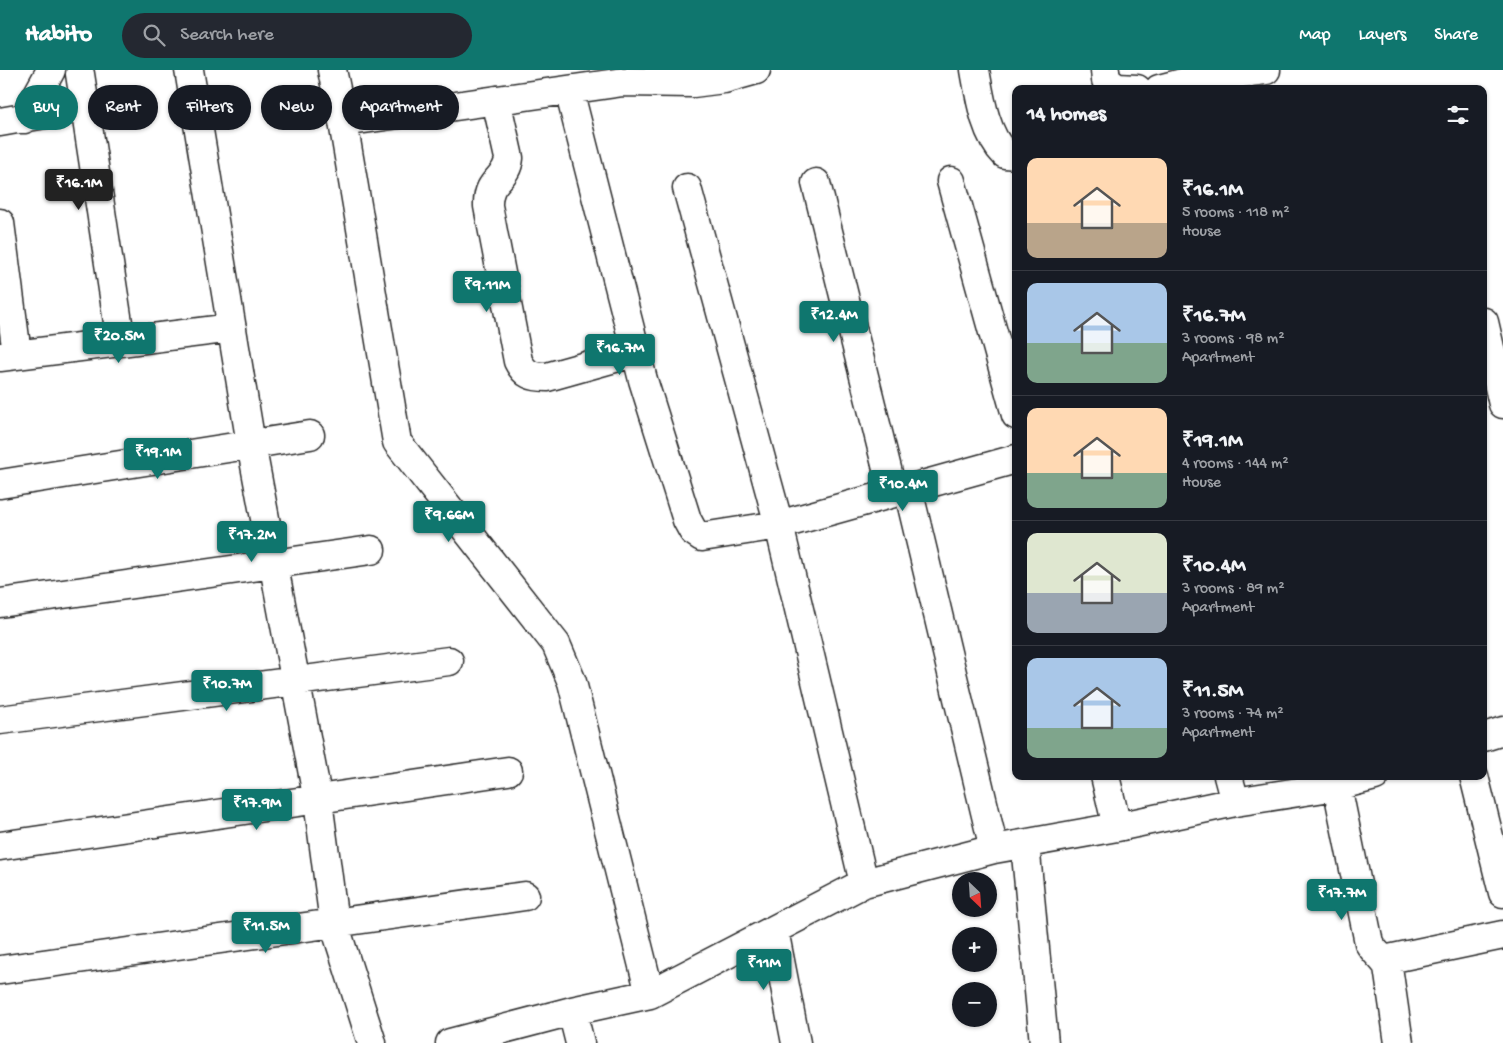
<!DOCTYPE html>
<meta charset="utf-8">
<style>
body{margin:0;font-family:"Gochi Hand",sans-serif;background:#242831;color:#f1f3f6;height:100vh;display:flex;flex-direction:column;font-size:19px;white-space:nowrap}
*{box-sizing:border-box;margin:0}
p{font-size:16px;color:#9ea1a6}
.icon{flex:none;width:28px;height:28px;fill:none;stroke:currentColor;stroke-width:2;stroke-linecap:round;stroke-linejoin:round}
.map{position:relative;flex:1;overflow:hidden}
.sheet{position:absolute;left:1012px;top:15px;width:475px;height:695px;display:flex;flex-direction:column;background:#171b24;border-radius:10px;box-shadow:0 1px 4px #0004}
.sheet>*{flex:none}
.banner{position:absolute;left:15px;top:15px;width:475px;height:45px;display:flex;gap:10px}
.needle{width:32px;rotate:155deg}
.buttons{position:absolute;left:952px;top:802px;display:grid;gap:10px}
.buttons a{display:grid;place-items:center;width:45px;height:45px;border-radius:50%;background:#171b24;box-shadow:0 1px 4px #0004;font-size:25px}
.price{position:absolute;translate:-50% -42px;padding:0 11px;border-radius:5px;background:#0f766e;color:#fff;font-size:16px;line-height:32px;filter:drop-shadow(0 1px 2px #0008)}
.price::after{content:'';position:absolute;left:50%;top:30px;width:15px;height:11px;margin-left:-8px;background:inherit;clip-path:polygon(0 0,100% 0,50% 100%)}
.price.current{background:#222;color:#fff}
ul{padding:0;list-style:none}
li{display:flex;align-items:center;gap:15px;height:125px;padding:0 15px}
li+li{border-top:1px solid #363941}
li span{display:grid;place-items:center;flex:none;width:140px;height:100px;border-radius:10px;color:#555}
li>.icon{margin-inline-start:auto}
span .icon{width:60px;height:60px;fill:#fffc;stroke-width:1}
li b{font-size:21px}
h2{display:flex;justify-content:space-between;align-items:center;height:60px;padding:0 15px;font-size:21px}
.tag{padding:0 18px;border-radius:22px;background:#171b24;box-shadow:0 1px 4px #0004;font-size:18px;line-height:45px}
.tag.current{background:#0f766e;color:#fff}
header{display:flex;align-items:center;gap:30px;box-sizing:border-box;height:70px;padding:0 25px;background:#0f766e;color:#fff}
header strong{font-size:24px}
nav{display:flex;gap:28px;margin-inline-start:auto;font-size:18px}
.search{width:350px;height:45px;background:#242831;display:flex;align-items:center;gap:12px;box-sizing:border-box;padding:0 18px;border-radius:28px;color:#9ea1a6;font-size:19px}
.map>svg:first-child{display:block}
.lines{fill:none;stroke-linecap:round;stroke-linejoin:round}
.minor-casing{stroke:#2b2b2b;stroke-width:31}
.minor{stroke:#fff;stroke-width:28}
</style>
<header>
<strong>Habito</strong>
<div class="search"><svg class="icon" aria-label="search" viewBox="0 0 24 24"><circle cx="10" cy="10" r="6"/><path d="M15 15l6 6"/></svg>Search here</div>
<nav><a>Map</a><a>Layers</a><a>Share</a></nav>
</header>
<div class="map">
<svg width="1503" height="973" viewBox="0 0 1503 973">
<rect width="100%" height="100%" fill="#fff"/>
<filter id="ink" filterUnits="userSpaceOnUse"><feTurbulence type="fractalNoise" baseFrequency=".02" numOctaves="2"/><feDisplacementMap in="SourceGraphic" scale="10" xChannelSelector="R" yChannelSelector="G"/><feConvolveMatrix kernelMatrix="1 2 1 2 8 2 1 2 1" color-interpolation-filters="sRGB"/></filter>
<g filter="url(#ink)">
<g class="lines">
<defs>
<path id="minor" d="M189,0L251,374L318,731L334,853L372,973
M332,0L343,52L397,372L556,574L572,612L650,924
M975,0C980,28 985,64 1005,84L1016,85
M1105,0L1106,10L1117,18L1137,19
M1216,0L1217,4H1233L1266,0
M80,4L121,272
M1159,19L1217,4
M569,20L643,310L687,450L693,461L702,467L779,455L1016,389
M496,30L509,88C507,110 487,108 488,136L518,291C525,305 532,307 547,307L636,282
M24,49L51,0
M0,52L85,37
M343,52L623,12L693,13L724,9L756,0
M951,111L1016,345
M816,113L893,423
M687,118L779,455L864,813
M0,153L17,284
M1484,252L1503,334
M0,287L232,258
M0,414L310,365
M908,419L994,779
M0,533L371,480
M0,650L449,591
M1484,667L1503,661
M1105,706L1117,757
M1228,706L1235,732
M1335,706L1369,873C1374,882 1383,888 1388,897L1399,973
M1474,706L1503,823
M1025,774L1044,973
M0,776L508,701
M774,860L796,973
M1384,890L1503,865
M0,900L525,826
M572,941L580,973
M450,973L572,941L650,924L864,813L994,779L1117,757L1235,732L1337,716L1375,706"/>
</defs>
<use href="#minor" class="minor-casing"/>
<use href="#minor" class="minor"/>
</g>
</g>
</svg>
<div class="buttons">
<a><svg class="needle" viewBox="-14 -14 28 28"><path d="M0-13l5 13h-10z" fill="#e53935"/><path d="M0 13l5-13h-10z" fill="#9ea1a6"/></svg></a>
<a>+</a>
<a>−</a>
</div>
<b class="price current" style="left:79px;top:141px">₹16.1M</b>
<b class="price" style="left:487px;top:243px">₹9.11M</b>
<b class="price" style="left:834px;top:273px">₹12.4M</b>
<b class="price" style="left:119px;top:294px">₹20.5M</b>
<b class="price" style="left:620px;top:306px">₹16.7M</b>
<b class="price" style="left:158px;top:410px">₹19.1M</b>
<b class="price" style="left:903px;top:442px">₹10.4M</b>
<b class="price" style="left:449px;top:473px">₹9.66M</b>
<b class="price" style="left:252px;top:493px">₹17.2M</b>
<b class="price" style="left:227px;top:642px">₹10.7M</b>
<b class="price" style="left:257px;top:761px">₹17.9M</b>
<b class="price" style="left:1342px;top:851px">₹17.7M</b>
<b class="price" style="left:266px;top:884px">₹11.5M</b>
<b class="price" style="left:764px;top:921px">₹11M</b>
<div class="banner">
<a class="tag current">Buy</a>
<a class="tag">Rent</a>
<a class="tag">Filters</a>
<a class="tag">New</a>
<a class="tag">Apartment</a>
</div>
<section class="sheet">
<h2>14 homes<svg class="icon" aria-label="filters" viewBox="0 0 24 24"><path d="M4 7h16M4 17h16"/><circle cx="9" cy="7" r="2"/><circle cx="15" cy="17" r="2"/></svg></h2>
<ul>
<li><span style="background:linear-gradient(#ffd9b3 65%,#b9a48a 0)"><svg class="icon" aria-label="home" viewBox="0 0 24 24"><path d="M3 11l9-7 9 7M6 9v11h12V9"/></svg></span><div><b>₹16.1M</b><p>5 rooms · 118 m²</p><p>House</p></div></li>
<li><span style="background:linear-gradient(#a9c7e8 60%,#7fa58c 0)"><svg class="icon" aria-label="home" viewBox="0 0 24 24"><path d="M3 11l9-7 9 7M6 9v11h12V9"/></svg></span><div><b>₹16.7M</b><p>3 rooms · 98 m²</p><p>Apartment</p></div></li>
<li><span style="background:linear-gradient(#ffd9b3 65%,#7fa58c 0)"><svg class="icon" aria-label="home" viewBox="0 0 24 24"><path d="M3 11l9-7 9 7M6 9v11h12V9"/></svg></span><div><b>₹19.1M</b><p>4 rooms · 144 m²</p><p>House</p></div></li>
<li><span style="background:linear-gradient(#dfe7d0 60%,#9aa5b1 0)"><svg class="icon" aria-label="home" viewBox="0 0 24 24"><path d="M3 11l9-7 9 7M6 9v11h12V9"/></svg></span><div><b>₹10.4M</b><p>3 rooms · 89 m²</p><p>Apartment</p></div></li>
<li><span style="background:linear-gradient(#a9c7e8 70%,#7fa58c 0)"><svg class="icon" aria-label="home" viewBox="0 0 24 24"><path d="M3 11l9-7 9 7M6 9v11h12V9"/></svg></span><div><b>₹11.5M</b><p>3 rooms · 74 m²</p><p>Apartment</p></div></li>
</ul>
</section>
</div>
